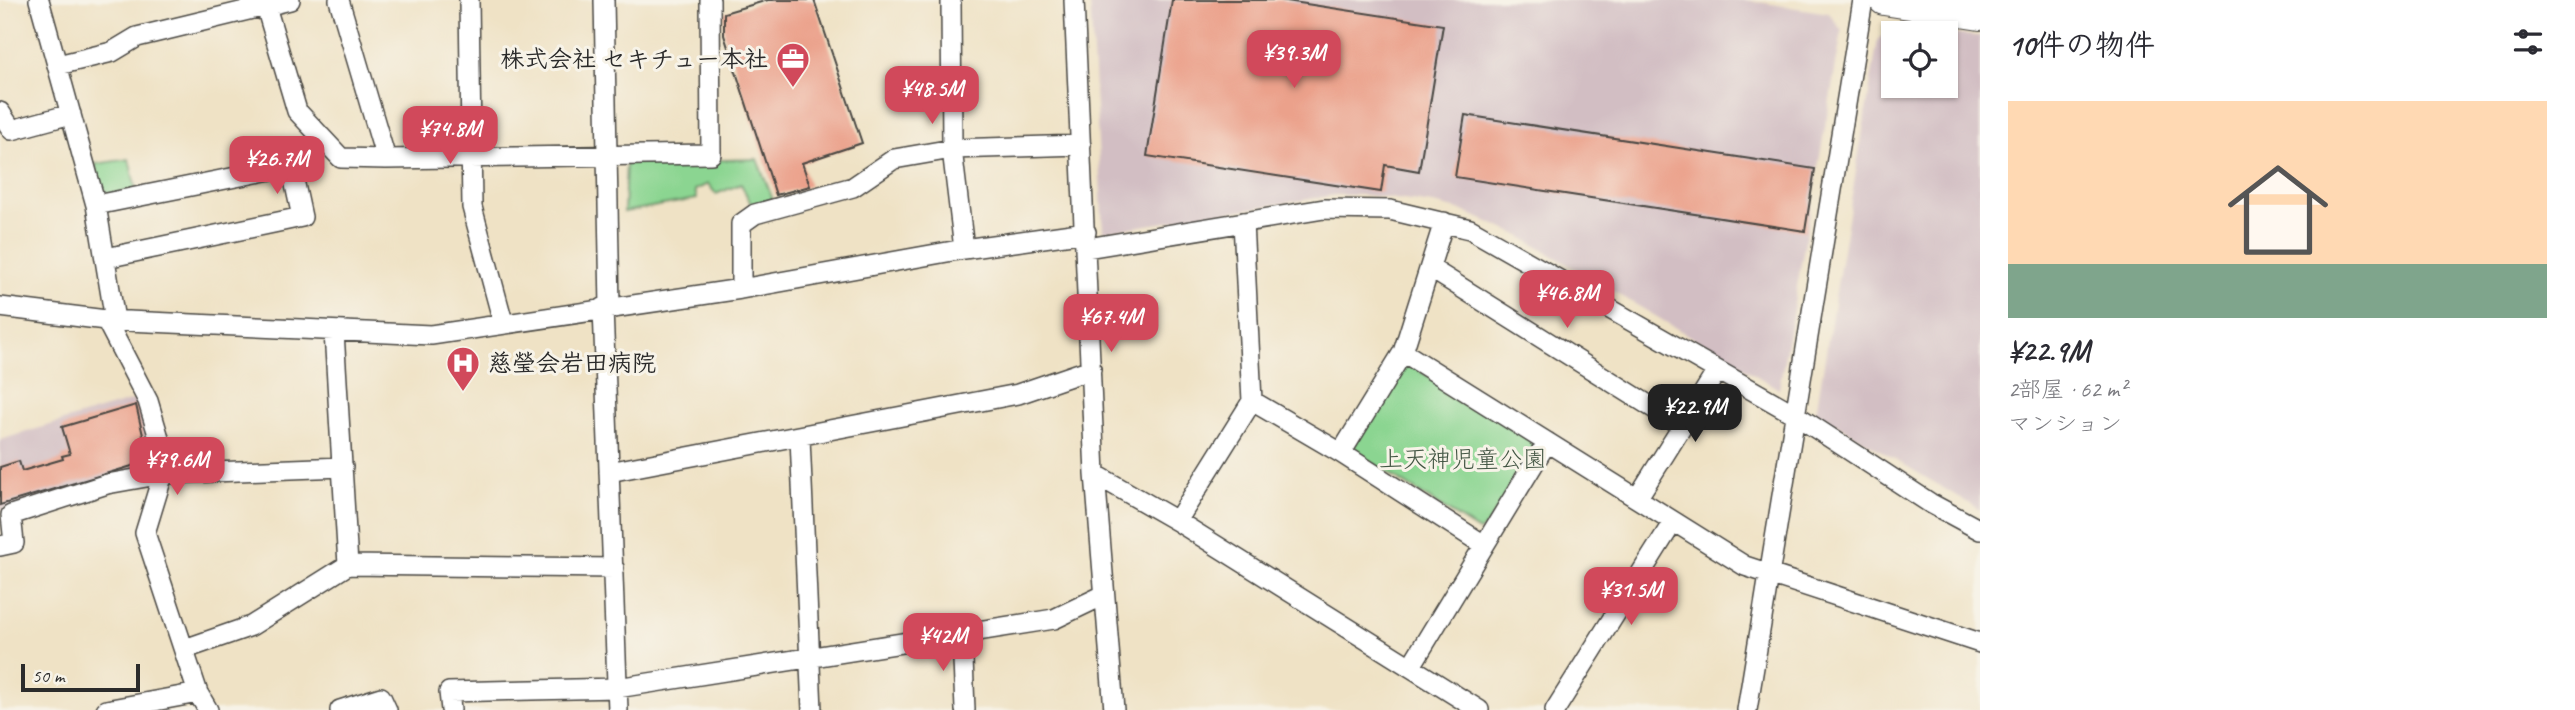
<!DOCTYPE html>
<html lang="ja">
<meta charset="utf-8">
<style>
body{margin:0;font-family:Caveat,"Klee One",sans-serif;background:#f2f2f3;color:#2b2b33;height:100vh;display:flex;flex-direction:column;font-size:26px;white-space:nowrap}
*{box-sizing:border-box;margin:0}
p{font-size:23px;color:#7c7c81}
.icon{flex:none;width:38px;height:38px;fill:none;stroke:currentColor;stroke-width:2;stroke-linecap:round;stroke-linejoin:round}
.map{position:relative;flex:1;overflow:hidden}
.panel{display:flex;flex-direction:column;background:#fff;width:595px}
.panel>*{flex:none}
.buttons{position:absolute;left:1881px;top:21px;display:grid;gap:14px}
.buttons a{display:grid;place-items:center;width:77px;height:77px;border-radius:0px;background:#fff;box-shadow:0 2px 5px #0004;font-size:35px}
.scale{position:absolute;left:21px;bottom:18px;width:119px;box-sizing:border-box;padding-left:7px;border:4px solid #2b2b2b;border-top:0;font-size:19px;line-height:24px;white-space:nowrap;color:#2b2b2b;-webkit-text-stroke:5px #f7f3e8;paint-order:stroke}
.price{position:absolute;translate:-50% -60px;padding:0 16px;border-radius:14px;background:#d1495b;color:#fff;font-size:23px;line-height:46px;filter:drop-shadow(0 2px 4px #0008)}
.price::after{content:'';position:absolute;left:50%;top:42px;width:21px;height:16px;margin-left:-10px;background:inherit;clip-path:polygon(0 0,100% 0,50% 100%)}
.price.active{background:#222;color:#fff}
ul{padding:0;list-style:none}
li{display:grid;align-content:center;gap:14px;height:371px;padding:0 28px}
li span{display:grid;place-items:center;height:217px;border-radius:0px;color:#555}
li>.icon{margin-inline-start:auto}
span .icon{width:126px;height:126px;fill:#fffc;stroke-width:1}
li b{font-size:30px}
h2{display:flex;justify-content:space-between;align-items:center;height:84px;padding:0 28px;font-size:30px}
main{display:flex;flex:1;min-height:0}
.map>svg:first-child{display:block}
.industrial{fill:#d2bec3}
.green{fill:#8bd591;stroke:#5b805e;stroke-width:2}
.building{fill:#eba18b}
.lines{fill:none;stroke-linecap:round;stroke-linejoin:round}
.minor-casing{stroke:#484642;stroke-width:22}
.highway-casing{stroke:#484642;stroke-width:32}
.minor{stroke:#fff;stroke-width:19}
.highway{stroke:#fff;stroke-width:30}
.labels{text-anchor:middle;stroke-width:6;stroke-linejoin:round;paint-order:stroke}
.poi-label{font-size:24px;font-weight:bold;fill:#2b2b2b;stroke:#f7f3e8;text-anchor:end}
.park-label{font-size:24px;fill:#435644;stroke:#f7f3e8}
</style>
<main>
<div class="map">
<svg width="1980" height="710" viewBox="0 0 1980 710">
<rect width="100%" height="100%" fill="#f7f3e8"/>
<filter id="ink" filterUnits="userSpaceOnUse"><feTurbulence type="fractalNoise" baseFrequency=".0143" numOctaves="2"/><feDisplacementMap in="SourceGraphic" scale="14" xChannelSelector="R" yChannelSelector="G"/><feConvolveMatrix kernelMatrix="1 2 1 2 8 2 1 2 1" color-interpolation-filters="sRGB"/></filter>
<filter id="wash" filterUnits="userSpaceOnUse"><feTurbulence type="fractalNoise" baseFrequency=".00686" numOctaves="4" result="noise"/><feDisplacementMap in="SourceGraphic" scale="28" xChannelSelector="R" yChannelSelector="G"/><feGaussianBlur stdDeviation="1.57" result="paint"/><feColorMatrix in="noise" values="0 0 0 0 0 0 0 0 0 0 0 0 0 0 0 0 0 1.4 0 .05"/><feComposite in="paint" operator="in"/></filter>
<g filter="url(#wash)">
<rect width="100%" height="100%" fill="#efe2c5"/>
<path class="industrial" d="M1090,0H1745L1829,13L1842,31L1779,389L1518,235L1463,211L1433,204L1365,195H1335L1103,232Z
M1896,27L1924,33H1894V86H1946V34L1980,36V510L1816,412L1878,39Z
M140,398L156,467L0,511V440Z"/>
<path class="green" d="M129,159L136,190L111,195L100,188L95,164Z
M757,159L773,200L752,206L741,184L716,194L708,184L695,190L697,199L624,212L626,163Z
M1410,365L1534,441V449L1486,527L1479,531L1357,453L1353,447L1403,366Z"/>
<g id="blocks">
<path class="building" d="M768,0H814L862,143L802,163L810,186L776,195L724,35V13Z
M1172,0H1280L1443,25L1419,171L1385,165L1381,192L1147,156Z
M1465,115L1815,169L1805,231L1455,177Z
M136,405L149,461L0,505V467L19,461L22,471L63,459L62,456L70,454L62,427Z"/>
</g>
</g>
<g filter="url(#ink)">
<use href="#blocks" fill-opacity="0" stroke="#484642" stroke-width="2"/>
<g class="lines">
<defs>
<path id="minor" d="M39,0L96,205L115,320
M264,0L297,111L341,158L386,159L711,154L710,0
M339,0L386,159
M469,0L472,207L503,322
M604,0L610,307
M951,0L952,149L964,249
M1074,0L1095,474L1114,710
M58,65L112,52L137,37L290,0
M0,112L12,130L71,114
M96,205L291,166L302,217L106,258
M1087,248L1324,209L1390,210L1470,229L1794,414L1930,503L1980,530
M1430,268L1682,426
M741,289V224L755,214L853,187L894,159L952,149L1081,145
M0,307L106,320L431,335L741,289L964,249L1086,232
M603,308L618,710
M106,320L148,401L159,438L163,474L145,533L198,693
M334,332L348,565
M1403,352L1745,566L1980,643
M1252,401L1341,453L1484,545
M800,438L812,710
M1341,453L1403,352L1444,222
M609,472L1018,394L1091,369
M1095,474L1177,521L1479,710
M1638,497L1717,371
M1177,521L1252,401L1243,222
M0,546L14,543L11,515L107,484L163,474L343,467
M962,634L965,710
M185,649L251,626L348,565L614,568
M1411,666L1547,442
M106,710L198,693L208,710
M340,710L381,697L387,710
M451,710L449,692L617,688L1054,619L1104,595
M1555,710L1673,522
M1747,710L1863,0"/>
<path id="highway" d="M1884,0L1980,15"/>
</defs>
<use href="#minor" class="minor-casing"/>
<use href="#highway" class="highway-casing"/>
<use href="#minor" class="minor"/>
<use href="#highway" class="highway"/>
</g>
</g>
<defs>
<symbol id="office-pin" viewBox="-11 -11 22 30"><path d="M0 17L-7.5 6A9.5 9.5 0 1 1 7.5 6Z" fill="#d1495b" stroke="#f7f3e8"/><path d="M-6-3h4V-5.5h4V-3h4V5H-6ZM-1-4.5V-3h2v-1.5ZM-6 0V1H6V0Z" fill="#fff"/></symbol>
<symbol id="hospital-pin" viewBox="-11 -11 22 30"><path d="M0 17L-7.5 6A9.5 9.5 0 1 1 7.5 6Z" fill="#d1495b" stroke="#f7f3e8"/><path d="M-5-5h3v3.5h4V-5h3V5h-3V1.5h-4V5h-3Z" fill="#fff"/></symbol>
</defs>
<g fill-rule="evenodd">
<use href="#office-pin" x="774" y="40" width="38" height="52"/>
<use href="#hospital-pin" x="444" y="344" width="38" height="52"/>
</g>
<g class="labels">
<g class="poi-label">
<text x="768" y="67">株式会社 セキチュー本社</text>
<text x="488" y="371" text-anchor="start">慈瑩会岩田病院</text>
</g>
<g class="park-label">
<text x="1463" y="467">上天神児童公園</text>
</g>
</g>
</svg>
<div class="buttons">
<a><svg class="icon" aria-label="locate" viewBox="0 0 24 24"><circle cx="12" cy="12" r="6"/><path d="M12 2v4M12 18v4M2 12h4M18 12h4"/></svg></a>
</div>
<div class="scale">50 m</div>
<b class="price" style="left:1294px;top:90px">¥39.3M</b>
<b class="price" style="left:932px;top:126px">¥48.5M</b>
<b class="price" style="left:450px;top:166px">¥74.8M</b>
<b class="price" style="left:277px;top:196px">¥26.7M</b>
<b class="price" style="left:1567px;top:330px">¥46.8M</b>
<b class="price" style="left:1111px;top:354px">¥67.4M</b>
<b class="price active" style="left:1695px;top:444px">¥22.9M</b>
<b class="price" style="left:177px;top:497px">¥79.6M</b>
<b class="price" style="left:1631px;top:627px">¥31.5M</b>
<b class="price" style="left:943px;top:673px">¥42M</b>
</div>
<section class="panel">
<h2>10件の物件<svg class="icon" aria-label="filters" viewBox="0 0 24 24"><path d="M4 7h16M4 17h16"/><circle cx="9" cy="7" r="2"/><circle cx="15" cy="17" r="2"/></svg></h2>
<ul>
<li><span style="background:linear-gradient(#ffd9b3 75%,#7fa58c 0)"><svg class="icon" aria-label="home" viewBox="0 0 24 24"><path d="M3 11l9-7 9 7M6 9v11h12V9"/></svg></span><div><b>¥22.9M</b><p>2部屋 · 62 m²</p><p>マンション</p></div></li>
</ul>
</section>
</main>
